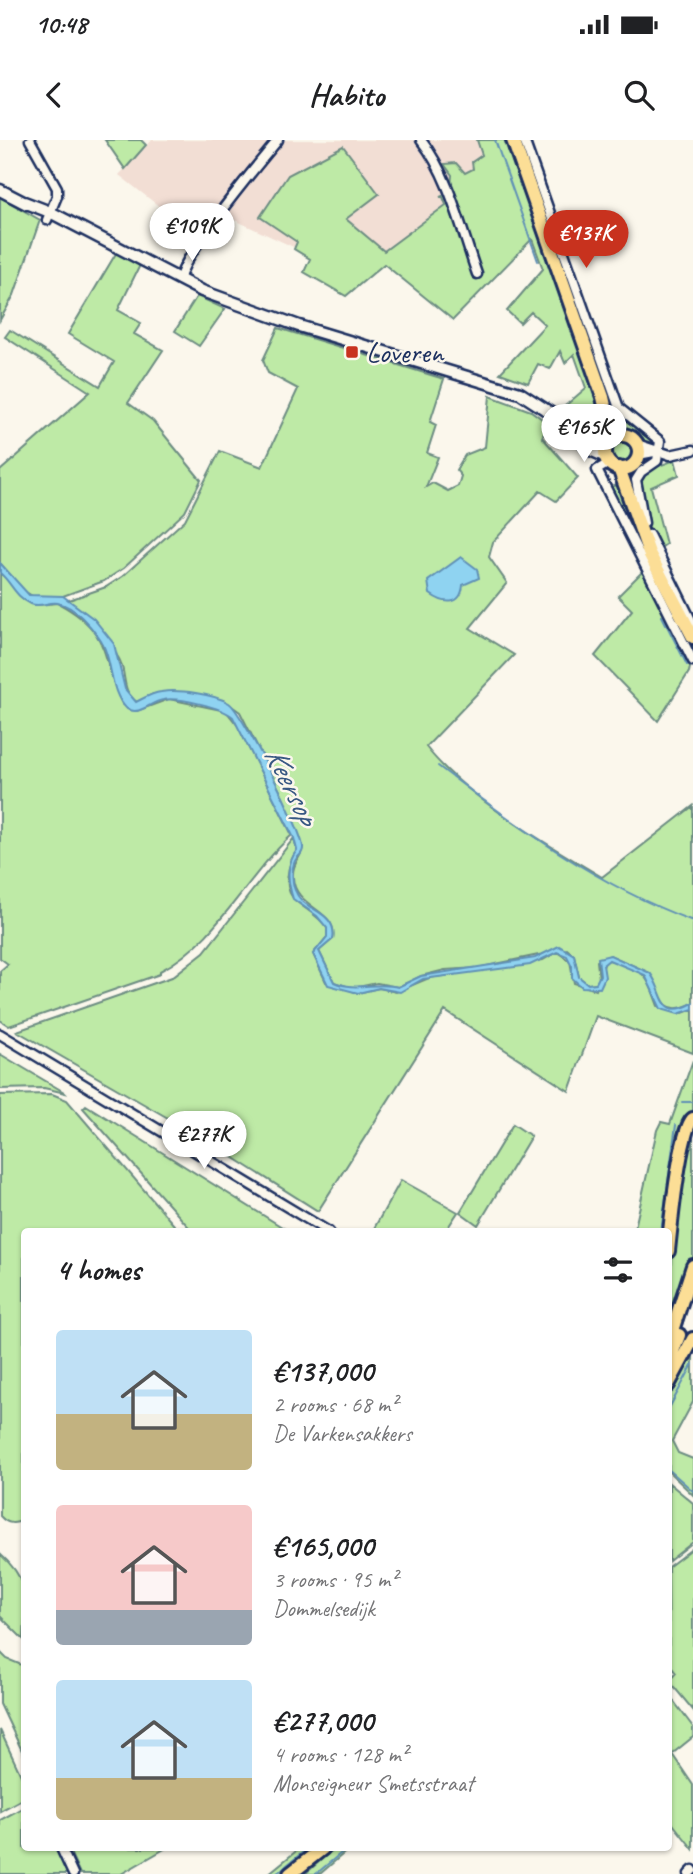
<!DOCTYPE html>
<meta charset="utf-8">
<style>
body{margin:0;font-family:Caveat,sans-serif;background:#f6f6f6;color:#202124;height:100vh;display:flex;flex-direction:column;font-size:26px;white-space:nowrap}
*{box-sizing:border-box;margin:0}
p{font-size:23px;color:#757577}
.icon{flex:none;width:38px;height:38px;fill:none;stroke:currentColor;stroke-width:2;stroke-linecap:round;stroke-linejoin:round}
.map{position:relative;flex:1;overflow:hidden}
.panel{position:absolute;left:21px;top:1088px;width:651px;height:623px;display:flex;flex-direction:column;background:#fff;border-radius:7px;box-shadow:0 2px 5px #0004}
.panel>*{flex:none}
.price{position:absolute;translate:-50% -60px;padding:0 16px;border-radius:24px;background:#fff;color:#222;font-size:23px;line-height:46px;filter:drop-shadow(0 2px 4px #0008)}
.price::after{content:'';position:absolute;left:50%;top:42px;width:21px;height:16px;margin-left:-10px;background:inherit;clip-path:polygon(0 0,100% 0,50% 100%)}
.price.selected{background:#c8321e;color:#fff}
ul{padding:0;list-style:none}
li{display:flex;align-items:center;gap:21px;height:175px;padding:0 35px}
li span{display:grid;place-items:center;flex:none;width:196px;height:140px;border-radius:7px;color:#555}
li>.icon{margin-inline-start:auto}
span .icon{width:84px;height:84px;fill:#fffc;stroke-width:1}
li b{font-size:30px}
h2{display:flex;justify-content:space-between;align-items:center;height:84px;padding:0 35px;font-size:30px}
.status{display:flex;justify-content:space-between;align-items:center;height:49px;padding:0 35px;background:#fff;direction:ltr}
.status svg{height:19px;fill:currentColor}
header{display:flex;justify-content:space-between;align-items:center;height:91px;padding:0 35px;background:#fff;font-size:32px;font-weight:700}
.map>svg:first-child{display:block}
.built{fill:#f2ded4}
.green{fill:#beeaa6;stroke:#6c8c82;stroke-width:2}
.water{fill:#8fd3f1;stroke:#6191b6;stroke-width:2}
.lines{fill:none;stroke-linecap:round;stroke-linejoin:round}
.stream{stroke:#6191b6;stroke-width:2}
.minor-casing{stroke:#1b2f5e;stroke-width:13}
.tertiary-casing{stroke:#1b2f5e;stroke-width:15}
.primary-casing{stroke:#1b2f5e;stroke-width:18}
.minor{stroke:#fbf7ec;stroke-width:8}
.tertiary{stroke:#fbf7ec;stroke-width:10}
.primary{stroke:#fcde96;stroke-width:12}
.poi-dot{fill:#c8321e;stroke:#fbf7ec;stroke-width:2.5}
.labels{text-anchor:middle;stroke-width:5;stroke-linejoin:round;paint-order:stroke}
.poi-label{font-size:30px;fill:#1b2f5e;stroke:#fbf7ec;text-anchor:start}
.water-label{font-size:32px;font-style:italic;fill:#385883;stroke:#fbf7ec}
</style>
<div class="status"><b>10:48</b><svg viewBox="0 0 49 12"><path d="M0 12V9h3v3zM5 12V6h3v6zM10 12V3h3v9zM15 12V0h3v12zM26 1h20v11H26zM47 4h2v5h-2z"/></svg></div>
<header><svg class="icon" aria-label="back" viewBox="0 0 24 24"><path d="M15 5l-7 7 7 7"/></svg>Habito<svg class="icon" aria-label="search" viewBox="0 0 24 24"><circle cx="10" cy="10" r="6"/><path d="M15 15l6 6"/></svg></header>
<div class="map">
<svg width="693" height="1734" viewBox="0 0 693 1734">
<rect width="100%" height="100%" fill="#fbf7ec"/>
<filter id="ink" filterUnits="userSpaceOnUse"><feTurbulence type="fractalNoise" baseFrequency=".0143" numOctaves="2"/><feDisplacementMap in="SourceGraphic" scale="14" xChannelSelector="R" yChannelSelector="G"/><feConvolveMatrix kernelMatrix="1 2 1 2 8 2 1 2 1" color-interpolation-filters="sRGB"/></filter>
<g filter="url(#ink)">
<path class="built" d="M152,0H482L521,105L453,168L335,90L313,116L226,76L206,103L119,35Z"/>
<path class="green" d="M105,0H141L146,5L125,29Z
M477,0H508L607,284L584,288L586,284L565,266L586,248L574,214L565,223L560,211L550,229L538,224L528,243L500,233L545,185L531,172L520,183L507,171L543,129L532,99L453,180L384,124L346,156L304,132L310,119L294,109L297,102L260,77L288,35L343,6L379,54L346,79L384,111L446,65L443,57H440L445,55L476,137L481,135L451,46L452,35L444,24L456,23L465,33L473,29L472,22L482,15Z
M0,57L40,80L14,155L0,180Z
M118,110L142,121L118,170L141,183L134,194L163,210L128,263L153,281L201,340L185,372L124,428L104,441L63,456L36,458L24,451L0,423V331L90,252L5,197L10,190L100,246L114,222L68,194Z
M197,156L225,169L199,206L175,191Z
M278,188L444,239L430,282L436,285L427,313L438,317L426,347L433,343L448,351L458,346L461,336L456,330L465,315L485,307L490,256L531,271L549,284L542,297L578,338L556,361L540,351L493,402L489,417L507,443L470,488L514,515L426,607C463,655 549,706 602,737L693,666V863C663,879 660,856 650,833L610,815L597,821L599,839L596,843L588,844L579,837L574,815L567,809L477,828L445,830L421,836L398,847L377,843L353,848L334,842L319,811L333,799C339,769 294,769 293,737C292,723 301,719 303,707L281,653L240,572L223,560L172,552L153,554L137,562C121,551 127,537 120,521C113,505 81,475 69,460L106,447L123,436L185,380L220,311L262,327L298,249L268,233L263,220Z
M629,278L655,296L657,305C642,304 626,295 619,282Z
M611 311a11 11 0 1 1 22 0a11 11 0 1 1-22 0Z
M675,320L679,335L651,347L666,404L659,409C646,390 633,353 642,332Z
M621,343L665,453L693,506V517L610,348Z
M645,429L691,523L689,532L658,581L595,516L632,470L618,456Z
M0,433L38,465L58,463C114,493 100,518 122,564L137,571L169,559L226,571L238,586L292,695C245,737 218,801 160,831V834L9,886L0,880V831L8,824L0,818Z
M294,698L297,710C288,722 281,750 297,762C308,771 319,776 327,788V797L313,814L326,842L358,853L379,848L396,852L429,838L543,820L557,812L570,821L574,843L596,850L605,821L609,820C645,830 646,833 658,866L683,873L693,869V913L596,876L569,951L445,871L318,1071L201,997L17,891L172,837L204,812Z
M0,914L64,952L65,953L44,948L0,949Z
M693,920V974L668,1092H634L657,990L661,982L670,984Z
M52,954L67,960L180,1092H24V1380C14,1384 8,1385 0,1376V955Z
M86,965L290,1092H193L83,968Z
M513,984L531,996L478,1085L460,1072Z
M693,984V1118L669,1197L672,1096Z
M401,1040L458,1072L445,1092H372Z
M693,1204V1262L672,1301L678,1313L693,1319V1355L669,1332V1250Z
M669,1343L693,1363V1402L669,1421Z
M693,1408V1570L669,1541L676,1533L669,1524L668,1427Z
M0,1414C32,1442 25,1460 24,1500L0,1476Z
M0,1512L7,1519L24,1526V1615L0,1564Z
M669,1555L693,1587V1597L672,1614L693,1645V1709L669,1679Z
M0,1590L24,1642V1658L0,1671Z
M24,1667V1708H56L68,1734H0V1680Z
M68,1708H166L121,1734H80Z
M300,1708H320L288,1734H268Z
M335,1708H350L320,1734H305Z"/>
<path class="water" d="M461,417L477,429L479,438L463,445C461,467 444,464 430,454L428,441Z
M0,423L29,455L63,456L94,479L114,504L125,549L136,562C144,558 152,553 161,552C178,549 214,554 229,563C241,570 304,693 303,708C303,715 297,716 295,721C291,729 292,745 296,752C303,771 338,771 333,799L319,811L334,842C356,852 376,841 398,847L421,836L535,818L559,806L574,815L579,837L588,844L596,843L600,835L598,818L610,815L650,833C665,851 658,882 693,863V869L678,874L661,869L645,835L609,820L603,825L605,837L600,848L582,847L572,838V826L567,816L557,812L530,825L423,839L400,852L379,848L358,853L328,845L313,814L327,797V788L317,776L293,759C287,740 286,725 297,710L294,698L233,577C222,567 178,557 163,560C150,562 140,576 127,569C108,551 114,519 99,498C91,486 74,466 58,463C49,461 40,468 31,464C15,457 11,442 0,433Z"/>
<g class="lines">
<path class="stream" d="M495,0L538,121
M662,476L687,525
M438,626C518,687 598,746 693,781
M682,962H693
M661,1092L676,985
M668,1270L693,1224
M668,1329L693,1351
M276,1734L308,1708
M316,1734L347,1708"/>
<defs>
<path id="minor" d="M30,0L57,48V56L47,80
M421,0C450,37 461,89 477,134
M524,0L619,268L660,301L657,321L641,332L636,340L644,383
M180,140C181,116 259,23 278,0
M637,304L670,315L693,310
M638,315L654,312
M609,323L597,330L693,521
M649,395L693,484
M0,894L329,1092
M61,1708L73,1734
M689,1734L693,1730"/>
<path id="tertiary" d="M0,50L27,64
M24,62L50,72L202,151L299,186L520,253L554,275L590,310L606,317
M584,302L607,304"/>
<path id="primary" d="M513,0L603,257L612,298
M605 312a17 17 0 1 1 34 0a17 17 0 1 1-34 0Z
M619,328L649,413L693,497
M668,1111C670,1091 680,987 693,979
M668,1203L693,1126
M668,1224L679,1195
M668,1245L693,1199
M290,1734L323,1708"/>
</defs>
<use href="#minor" class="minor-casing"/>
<use href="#tertiary" class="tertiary-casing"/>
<use href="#primary" class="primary-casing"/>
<use href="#minor" class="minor"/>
<use href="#tertiary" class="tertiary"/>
<use href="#primary" class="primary"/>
</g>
</g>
<rect class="poi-dot" x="345" y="205" width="14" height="14" rx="3.5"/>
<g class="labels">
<g class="poi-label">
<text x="366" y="222">Loveren</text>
</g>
<g class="water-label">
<text transform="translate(292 645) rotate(64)" y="11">Keersop</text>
</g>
</g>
</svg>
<b class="price" style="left:192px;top:123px">€109K</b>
<b class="price selected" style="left:586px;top:130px">€137K</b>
<b class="price" style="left:584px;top:324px">€165K</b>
<b class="price" style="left:204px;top:1031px">€277K</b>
<section class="panel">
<h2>4 homes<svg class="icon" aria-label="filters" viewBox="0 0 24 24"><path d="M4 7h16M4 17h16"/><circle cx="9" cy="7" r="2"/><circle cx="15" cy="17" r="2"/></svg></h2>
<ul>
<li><span style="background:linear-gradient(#bfe0f5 60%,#c2b280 0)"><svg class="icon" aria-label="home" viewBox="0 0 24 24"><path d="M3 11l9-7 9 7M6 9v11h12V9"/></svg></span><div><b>€137,000</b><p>2 rooms · 68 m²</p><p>De Varkensakkers</p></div></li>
<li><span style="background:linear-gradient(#f6c9c9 75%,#9aa5b1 0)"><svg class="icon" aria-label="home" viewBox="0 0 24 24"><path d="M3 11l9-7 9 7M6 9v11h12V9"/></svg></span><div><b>€165,000</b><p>3 rooms · 95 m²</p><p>Dommelsedijk</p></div></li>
<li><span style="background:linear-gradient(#bfe0f5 70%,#c2b280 0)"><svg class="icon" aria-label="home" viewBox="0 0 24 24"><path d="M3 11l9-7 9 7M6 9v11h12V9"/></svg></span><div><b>€277,000</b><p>4 rooms · 128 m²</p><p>Monseigneur Smetsstraat</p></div></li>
</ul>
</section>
</div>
